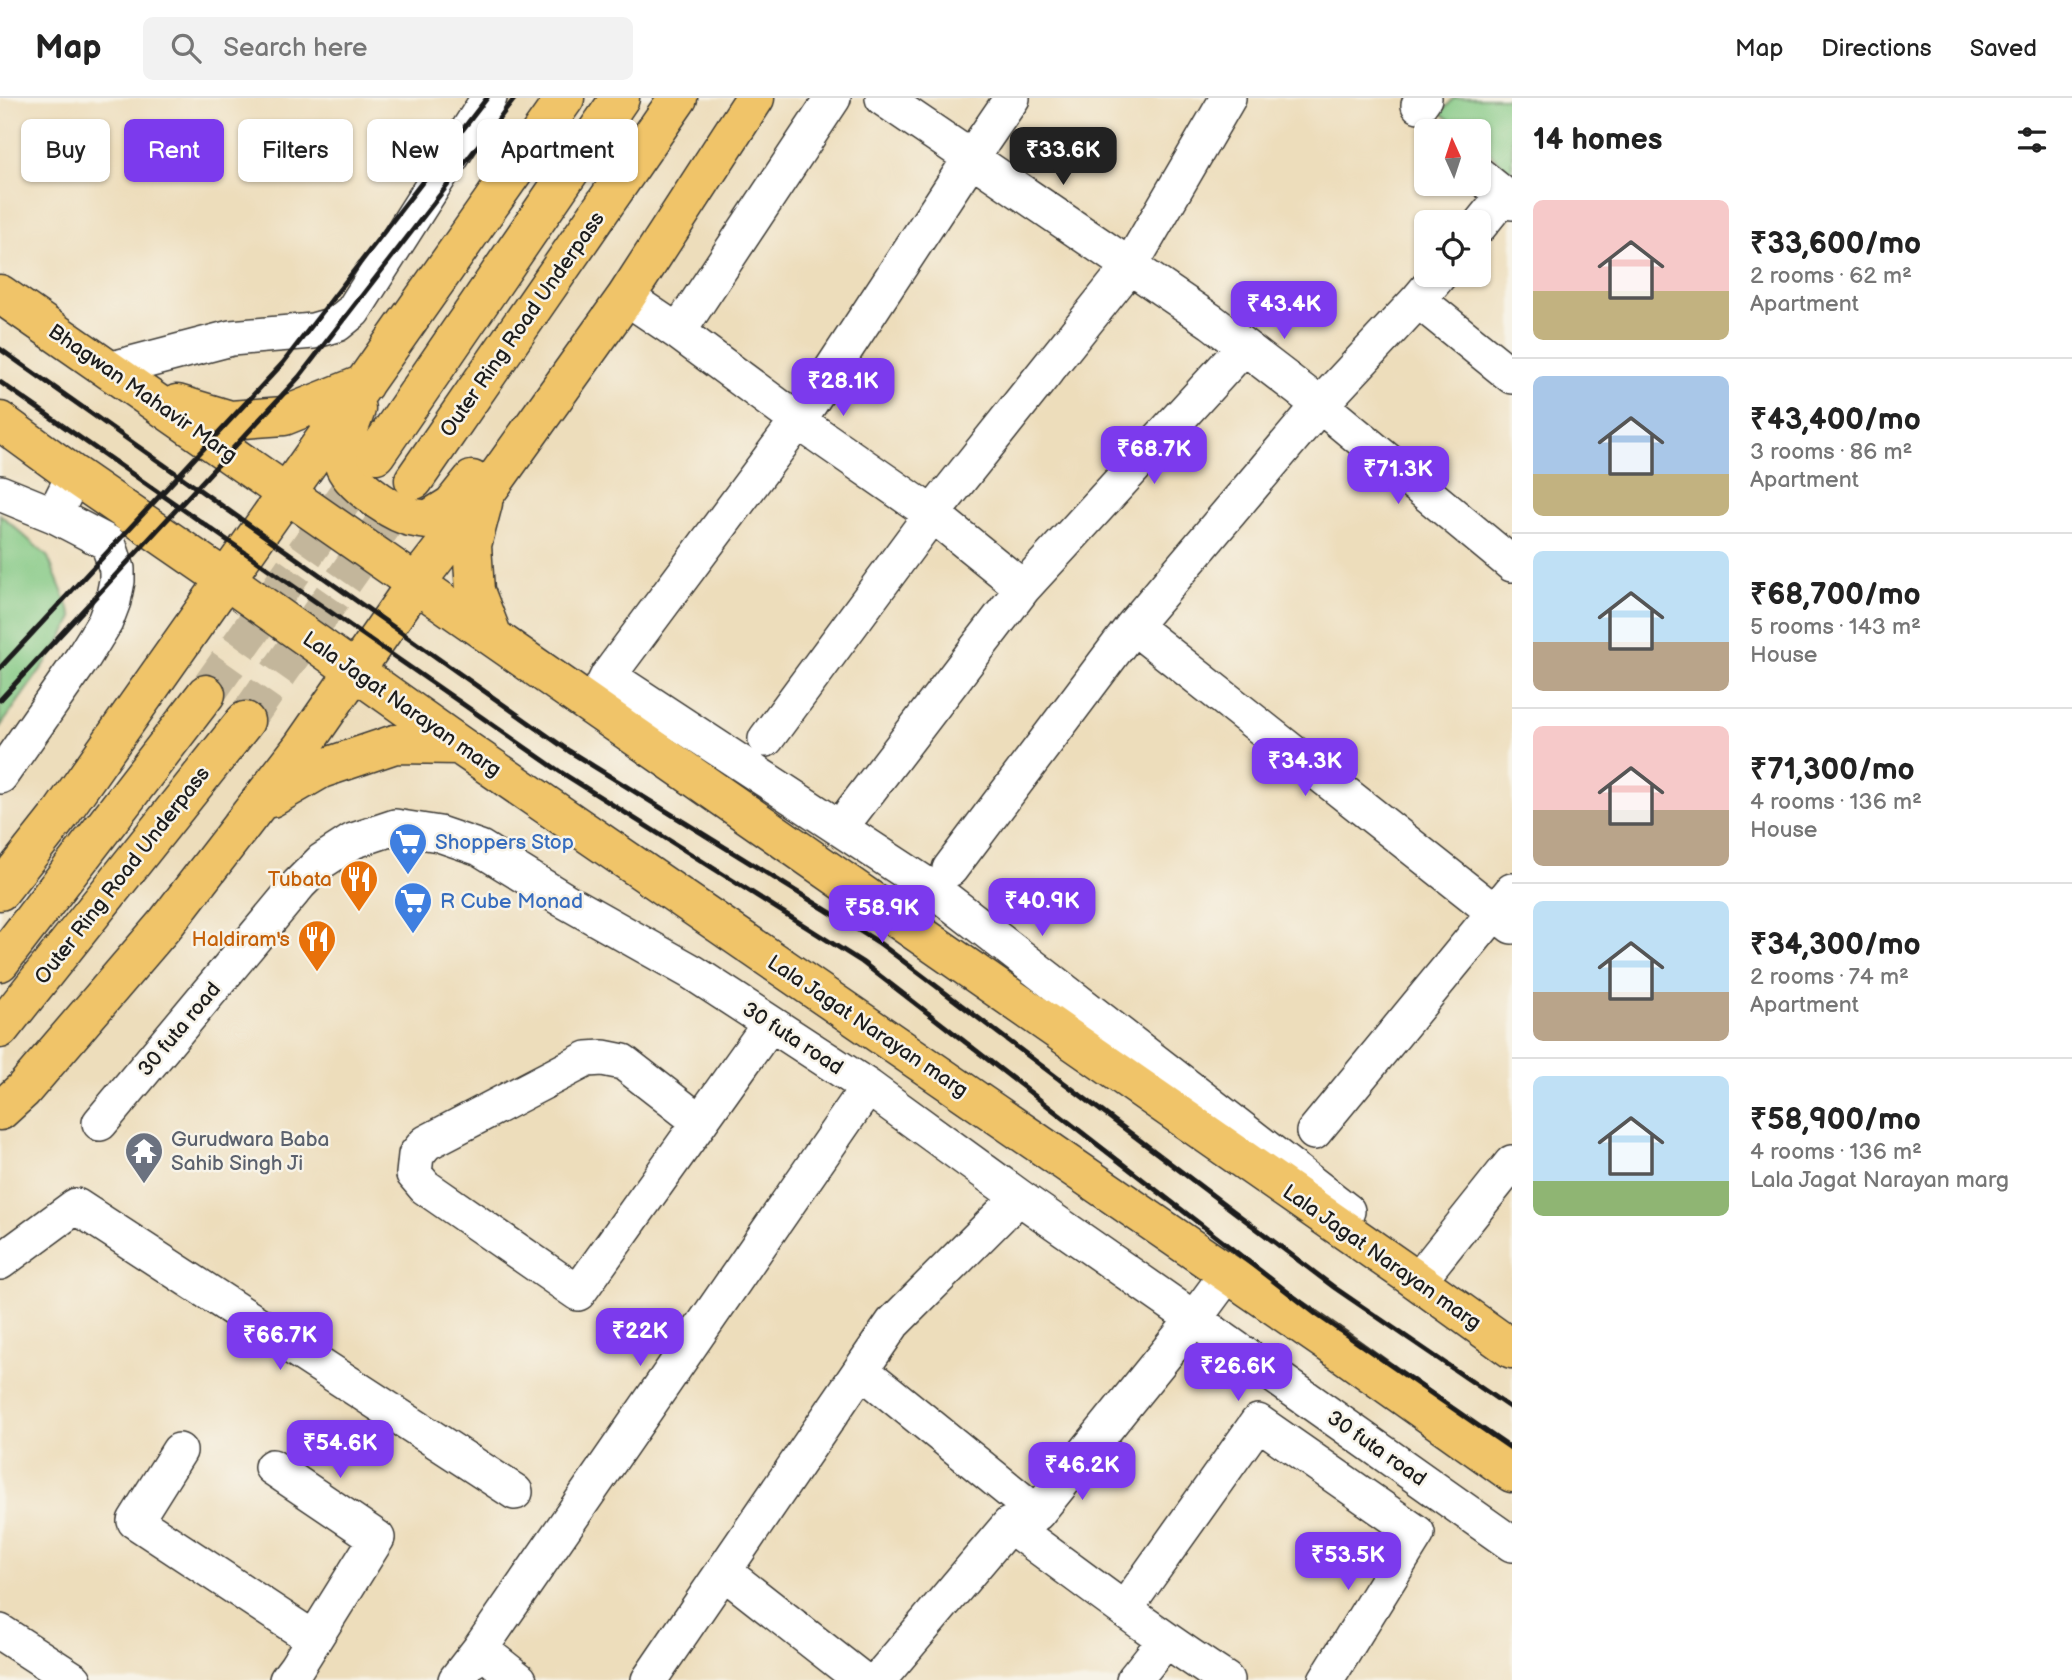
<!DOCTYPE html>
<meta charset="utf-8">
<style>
body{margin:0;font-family:"Balsamiq Sans",sans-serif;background:#f2f2f2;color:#222;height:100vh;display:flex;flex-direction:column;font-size:26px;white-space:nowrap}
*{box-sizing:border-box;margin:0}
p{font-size:23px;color:#767676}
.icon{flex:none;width:38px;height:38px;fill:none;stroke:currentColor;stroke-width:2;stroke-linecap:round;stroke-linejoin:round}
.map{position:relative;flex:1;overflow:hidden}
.side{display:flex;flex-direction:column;background:#fff;width:560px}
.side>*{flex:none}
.hud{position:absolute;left:21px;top:21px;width:665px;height:63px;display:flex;gap:14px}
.needle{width:46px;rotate:357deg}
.fabs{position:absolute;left:1414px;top:21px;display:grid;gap:14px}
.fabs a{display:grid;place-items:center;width:77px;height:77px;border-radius:10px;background:#fff;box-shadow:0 2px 5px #0004;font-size:35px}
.price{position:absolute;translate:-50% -60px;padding:0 16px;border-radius:14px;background:#7c3aed;color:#fff;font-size:23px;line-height:46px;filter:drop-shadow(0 2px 4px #0008)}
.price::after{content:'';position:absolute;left:50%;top:42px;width:21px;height:16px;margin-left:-10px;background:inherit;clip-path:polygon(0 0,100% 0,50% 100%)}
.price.active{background:#222;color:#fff}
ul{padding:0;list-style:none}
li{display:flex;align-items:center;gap:21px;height:175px;padding:0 21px}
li+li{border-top:2px solid #e0e0e0}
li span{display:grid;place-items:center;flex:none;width:196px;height:140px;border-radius:10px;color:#555}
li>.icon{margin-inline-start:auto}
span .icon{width:84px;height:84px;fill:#fffc;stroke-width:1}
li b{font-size:30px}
h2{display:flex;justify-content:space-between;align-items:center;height:84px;padding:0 21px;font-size:30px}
.pill{padding:0 24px;border-radius:10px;background:#fff;box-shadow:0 2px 5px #0004;font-size:24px;line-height:63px}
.pill.active{background:#7c3aed;color:#fff}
header{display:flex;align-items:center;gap:42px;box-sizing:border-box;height:98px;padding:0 35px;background:#fff;border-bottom:2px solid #e0e0e0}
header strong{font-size:33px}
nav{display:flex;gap:38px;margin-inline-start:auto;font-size:24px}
.search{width:490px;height:63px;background:#f2f2f2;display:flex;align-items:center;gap:18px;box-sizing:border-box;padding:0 24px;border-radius:10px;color:#767676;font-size:26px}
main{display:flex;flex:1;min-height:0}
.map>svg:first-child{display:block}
.green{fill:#82c883;stroke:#4f7250;stroke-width:2}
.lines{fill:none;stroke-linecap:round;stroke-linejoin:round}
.highway-tunnel{stroke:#c3b69b;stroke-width:38;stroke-dasharray:38 19;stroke-linecap:butt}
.minor-casing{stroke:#3b3934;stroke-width:38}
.major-casing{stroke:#3b3934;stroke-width:41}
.highway-casing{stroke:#3b3934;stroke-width:41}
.minor{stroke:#fff;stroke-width:35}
.major{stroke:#f0c469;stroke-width:38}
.highway{stroke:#f0c469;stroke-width:38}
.rail{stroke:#1c1c1c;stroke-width:5}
.labels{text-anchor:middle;stroke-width:5;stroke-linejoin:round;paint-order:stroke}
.street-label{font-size:21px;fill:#1c1c1c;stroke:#f7f3e8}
.shop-label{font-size:21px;fill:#366cbe;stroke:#f7f3e8;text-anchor:start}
.food-label{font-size:21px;fill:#c56008;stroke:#f7f3e8;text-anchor:end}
.worship-label{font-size:21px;fill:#5b616d;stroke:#f7f3e8;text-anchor:start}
</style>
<header>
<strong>Map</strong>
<div class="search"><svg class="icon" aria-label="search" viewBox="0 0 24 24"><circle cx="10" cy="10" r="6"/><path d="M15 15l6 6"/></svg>Search here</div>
<nav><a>Map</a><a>Directions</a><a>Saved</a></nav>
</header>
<main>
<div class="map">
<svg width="1512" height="1582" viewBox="0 0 1512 1582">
<rect width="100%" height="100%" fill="#f7f3e8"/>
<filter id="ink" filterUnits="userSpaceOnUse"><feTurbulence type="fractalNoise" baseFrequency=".0143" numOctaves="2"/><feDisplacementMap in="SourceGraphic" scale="14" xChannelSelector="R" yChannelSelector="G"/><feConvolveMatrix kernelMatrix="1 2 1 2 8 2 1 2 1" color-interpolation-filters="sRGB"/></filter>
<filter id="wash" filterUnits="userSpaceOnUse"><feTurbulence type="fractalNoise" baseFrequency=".00686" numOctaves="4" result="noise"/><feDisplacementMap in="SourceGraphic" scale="28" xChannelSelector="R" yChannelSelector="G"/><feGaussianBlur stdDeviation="1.57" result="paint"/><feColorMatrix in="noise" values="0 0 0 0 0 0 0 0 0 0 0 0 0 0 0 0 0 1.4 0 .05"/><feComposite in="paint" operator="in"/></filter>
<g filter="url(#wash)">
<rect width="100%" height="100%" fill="#edddbb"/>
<path class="green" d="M1454,0H1512V74L1479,46V33H1463L1441,15Z
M0,416L48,459L73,520L59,546L0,629Z"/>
</g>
<g filter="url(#ink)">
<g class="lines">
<path class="highway-tunnel" d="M206,596L374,358
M245,623L413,384"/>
<defs>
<path id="minor" d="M883,0L1212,224L1320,307L1512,466
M1419,7L1424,0
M1479,77L1512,104
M1479,128L1504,97
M626,199L678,234L798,323L932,416L1023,490
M1418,202L1512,278
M678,234L833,0
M109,272L231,240L313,233L337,226L353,213L489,0
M0,395L54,417
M1133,528L1512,828
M608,578L934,792L1347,1113
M598,598L608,578L798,323L971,60L1012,0
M766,641L932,416L1130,168L1228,0
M0,678L84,558L105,524L113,503L117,483V471L108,445L54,417L74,377
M852,714L1023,490L1244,249
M950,771L1133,528L1320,307L1418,202L1439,177
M700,1024L623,964L603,960L587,961L426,1045L416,1057L414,1076L425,1089L578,1195L770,926
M100,1025L299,786L322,763L353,743L395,729L439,736L480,750L564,802L692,874L868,989L1019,1099L1194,1221L1512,1446
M1314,1034L1512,793
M0,1164L76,1108L515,1394
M1412,1179L1425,1174L1512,1065
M861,1272L1037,1415
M179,1353L135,1423L314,1541
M272,1369L377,1440L296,1570L287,1582
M1009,1427C1081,1479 1151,1534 1226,1582
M724,1474L862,1582
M1125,1511L1258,1324L1417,1435L1326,1582
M0,1534L74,1582
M480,1551L519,1582
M456,1582L480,1551L868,989
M649,1582L893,1225L1019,1099
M878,1582L1009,1427L1037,1415L1194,1221L1228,1175
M1134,1582L1165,1543"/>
<path id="major" d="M0,196L1412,1179L1512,1251
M177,306L230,322L284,318L364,286
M356,311C351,327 341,347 343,363C345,382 389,412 407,418C413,420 421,421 428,422L452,407L472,382
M0,323L74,377L225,481L459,647L1336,1250L1512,1375
M483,405L472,447L475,493L493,539
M271,700L321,671L395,646L459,647
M0,793L60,717L565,0
M0,1013L23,992L167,824L302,649L416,485L485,396L626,199L755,0"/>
<path id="highway" d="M376,356L620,0
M414,382L678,0
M0,864L206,596
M0,931L245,623"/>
</defs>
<use href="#minor" class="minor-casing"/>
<use href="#major" class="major-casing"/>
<use href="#highway" class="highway-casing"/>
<use href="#minor" class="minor"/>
<use href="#major" class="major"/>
<use href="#highway" class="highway"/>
<path class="rail" d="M0,251L569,653L878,844L1335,1190L1512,1311
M0,284L559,673L862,864L1316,1216L1512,1351
M0,570L283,265L487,0
M0,602L299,279L515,0"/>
</g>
</g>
<defs>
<symbol id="supermarket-pin" viewBox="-11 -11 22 30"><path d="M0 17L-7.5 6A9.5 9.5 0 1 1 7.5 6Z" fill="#3f7fe0" stroke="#f7f3e8"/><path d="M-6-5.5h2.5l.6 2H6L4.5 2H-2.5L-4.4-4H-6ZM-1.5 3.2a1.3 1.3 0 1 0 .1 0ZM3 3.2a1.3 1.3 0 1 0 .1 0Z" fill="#fff"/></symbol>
<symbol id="restaurant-pin" viewBox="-11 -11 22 30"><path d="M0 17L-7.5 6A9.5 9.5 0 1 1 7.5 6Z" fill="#e8710a" stroke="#f7f3e8"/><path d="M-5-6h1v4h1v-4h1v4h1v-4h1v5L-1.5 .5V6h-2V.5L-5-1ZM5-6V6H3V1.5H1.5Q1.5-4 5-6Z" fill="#fff"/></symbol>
<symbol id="temple-pin" viewBox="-11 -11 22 30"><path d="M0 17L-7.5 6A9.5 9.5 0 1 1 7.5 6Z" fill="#6b7280" stroke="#f7f3e8"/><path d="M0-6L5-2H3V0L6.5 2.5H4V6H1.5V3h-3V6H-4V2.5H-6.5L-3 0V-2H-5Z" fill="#fff"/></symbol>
</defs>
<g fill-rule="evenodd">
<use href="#supermarket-pin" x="386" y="722" width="44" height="60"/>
<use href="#restaurant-pin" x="337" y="759" width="44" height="60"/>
<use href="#supermarket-pin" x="391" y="781" width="44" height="60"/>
<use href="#restaurant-pin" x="295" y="819" width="44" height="60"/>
<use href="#temple-pin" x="122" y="1031" width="44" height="60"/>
</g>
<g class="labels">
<g class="street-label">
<text transform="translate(522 226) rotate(-55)" y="7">Outer Ring Road Underpass</text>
<text transform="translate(143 295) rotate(35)" y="7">Bhagwan Mahavir Marg</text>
<text transform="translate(402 606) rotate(35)" y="7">Lala Jagat Narayan marg</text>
<text transform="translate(122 777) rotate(-52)" y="7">Outer Ring Road Underpass</text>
<text transform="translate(868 928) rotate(34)" y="7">Lala Jagat Narayan marg</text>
<text transform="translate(179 931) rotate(-50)" y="7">30 futa road</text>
<text transform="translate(793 940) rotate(33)" y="7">30 futa road</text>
<text transform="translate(1382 1159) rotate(35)" y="7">Lala Jagat Narayan marg</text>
<text transform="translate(1377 1350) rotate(35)" y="7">30 futa road</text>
</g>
<g class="shop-label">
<text x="435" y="751">Shoppers Stop</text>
<text x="440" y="810">R Cube Monad</text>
</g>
<g class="food-label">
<text x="332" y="788">Tubata</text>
<text x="290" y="848">Haldiram's</text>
</g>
<g class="worship-label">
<text x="171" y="1048">Gurudwara Baba<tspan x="171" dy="24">Sahib Singh Ji</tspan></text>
</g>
</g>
</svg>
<div class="fabs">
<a><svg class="needle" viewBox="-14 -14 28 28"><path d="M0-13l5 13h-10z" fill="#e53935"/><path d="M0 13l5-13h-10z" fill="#767676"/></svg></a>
<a><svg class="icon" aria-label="locate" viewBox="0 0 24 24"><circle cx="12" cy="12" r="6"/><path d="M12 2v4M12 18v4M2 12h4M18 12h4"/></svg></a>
</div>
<b class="price active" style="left:1063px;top:89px">₹33.6K</b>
<b class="price" style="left:1284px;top:243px">₹43.4K</b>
<b class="price" style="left:843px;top:320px">₹28.1K</b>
<b class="price" style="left:1154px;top:388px">₹68.7K</b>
<b class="price" style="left:1398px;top:408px">₹71.3K</b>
<b class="price" style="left:1305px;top:700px">₹34.3K</b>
<b class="price" style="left:1042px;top:840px">₹40.9K</b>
<b class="price" style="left:882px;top:847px">₹58.9K</b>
<b class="price" style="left:640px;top:1270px">₹22K</b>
<b class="price" style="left:280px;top:1274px">₹66.7K</b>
<b class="price" style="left:1238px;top:1305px">₹26.6K</b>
<b class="price" style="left:340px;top:1382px">₹54.6K</b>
<b class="price" style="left:1082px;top:1404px">₹46.2K</b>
<b class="price" style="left:1348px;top:1494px">₹53.5K</b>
<div class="hud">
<a class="pill">Buy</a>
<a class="pill active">Rent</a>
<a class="pill">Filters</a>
<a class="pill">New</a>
<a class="pill">Apartment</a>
</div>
</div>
<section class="side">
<h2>14 homes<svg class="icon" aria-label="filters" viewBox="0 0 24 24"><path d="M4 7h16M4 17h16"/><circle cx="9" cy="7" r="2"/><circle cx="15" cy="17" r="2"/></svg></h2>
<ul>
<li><span style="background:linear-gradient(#f6c9c9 65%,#c2b280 0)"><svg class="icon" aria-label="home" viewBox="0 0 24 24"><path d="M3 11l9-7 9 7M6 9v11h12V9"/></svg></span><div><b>₹33,600/mo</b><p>2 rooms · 62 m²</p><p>Apartment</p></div></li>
<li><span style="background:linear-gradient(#a9c7e8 70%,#c2b280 0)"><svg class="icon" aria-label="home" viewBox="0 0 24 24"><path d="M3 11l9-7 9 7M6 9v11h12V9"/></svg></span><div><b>₹43,400/mo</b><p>3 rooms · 86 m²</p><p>Apartment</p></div></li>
<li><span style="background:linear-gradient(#bfe0f5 65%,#b9a48a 0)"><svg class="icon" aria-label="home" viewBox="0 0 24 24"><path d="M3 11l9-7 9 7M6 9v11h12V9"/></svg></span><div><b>₹68,700/mo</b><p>5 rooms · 143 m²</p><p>House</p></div></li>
<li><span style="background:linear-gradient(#f6c9c9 60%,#b9a48a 0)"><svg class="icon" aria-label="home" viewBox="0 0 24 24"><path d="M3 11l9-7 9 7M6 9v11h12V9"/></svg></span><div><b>₹71,300/mo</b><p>4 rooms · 136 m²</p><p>House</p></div></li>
<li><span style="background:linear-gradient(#bfe0f5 65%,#b9a48a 0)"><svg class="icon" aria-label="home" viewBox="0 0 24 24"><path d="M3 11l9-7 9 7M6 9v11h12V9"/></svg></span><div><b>₹34,300/mo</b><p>2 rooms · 74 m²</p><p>Apartment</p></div></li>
<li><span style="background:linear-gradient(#bfe0f5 75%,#8fb573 0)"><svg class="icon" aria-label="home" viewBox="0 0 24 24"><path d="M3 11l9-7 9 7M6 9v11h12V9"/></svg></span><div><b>₹58,900/mo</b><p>4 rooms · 136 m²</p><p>Lala Jagat Narayan marg</p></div></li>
</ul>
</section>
</main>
